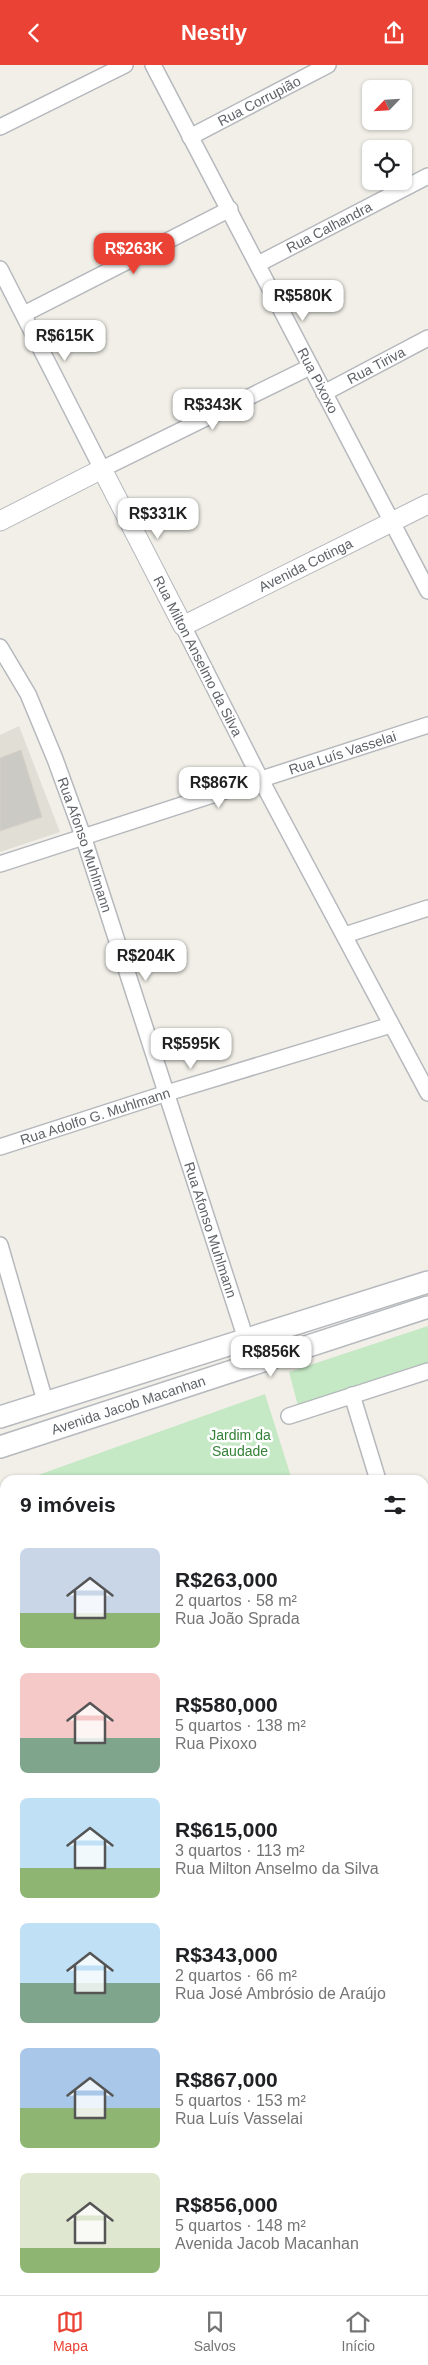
<!DOCTYPE html>
<html lang="pt">
<meta charset="utf-8">
<style>
body{margin:0;font-family:Arial,sans-serif;background:#f2f2f2;color:#202124;height:100vh;display:flex;flex-direction:column;font-size:19px;white-space:nowrap}
*{box-sizing:border-box;margin:0}
p{font-size:16px;color:#757577}
.icon{flex:none;width:28px;height:28px;fill:none;stroke:currentColor;stroke-width:2;stroke-linecap:round;stroke-linejoin:round}
.map{position:relative;flex:1;overflow:hidden}
.drawer{position:absolute;left:0px;top:1410px;width:429px;height:820px;display:flex;flex-direction:column;background:#fff;border-radius:15px 15px 0 0;box-shadow:0 1px 4px #0004}
.drawer>*{flex:none}
.needle{width:32px;rotate:245deg}
.buttons{position:absolute;left:362px;top:15px;display:grid;gap:10px}
.buttons a{display:grid;place-items:center;width:50px;height:50px;border-radius:8px;background:#fff;box-shadow:0 1px 4px #0004;font-size:25px}
.price{position:absolute;translate:-50% -42px;padding:0 11px;border-radius:10px;background:#fff;color:#222;font-size:16px;line-height:32px;filter:drop-shadow(0 1px 2px #0008)}
.price::after{content:'';position:absolute;left:50%;top:30px;width:15px;height:11px;margin-left:-8px;background:inherit;clip-path:polygon(0 0,100% 0,50% 100%)}
.price.active{background:#ea4335;color:#fff}
ul{padding:0;list-style:none}
li{display:flex;align-items:center;gap:15px;height:125px;padding:0 20px}
li span{display:grid;place-items:center;flex:none;width:140px;height:100px;border-radius:8px;color:#555}
li>.icon{margin-inline-start:auto}
span .icon{width:60px;height:60px;fill:#fffc;stroke-width:1}
li b{font-size:21px}
h2{display:flex;justify-content:space-between;align-items:center;height:60px;padding:0 20px;font-size:21px}
header{display:flex;justify-content:space-between;align-items:center;height:65px;padding:0 20px;background:#ea4335;color:#fff;font-size:22px;font-weight:700}
.tab-bar{display:flex;justify-content:space-around;align-items:center;height:70px;border-top:1px solid #e0e0e0;background:#fff;font-size:14px;color:#757577}
.tab-bar a{display:grid;justify-items:center;gap:2px}
.tab-bar .active{color:#ea4335}
.map>svg:first-child{display:block}
.education{fill:#e1ded6}
.green{fill:#c5e8c5}
.building{fill:#cccac5;stroke:#d6d1c6}
.lines{fill:none;stroke-linecap:round;stroke-linejoin:round}
.service-casing{stroke:#b5b8bc;stroke-width:10}
.minor-casing{stroke:#b5b8bc;stroke-width:18}
.tertiary-casing{stroke:#b5b8bc;stroke-width:21}
.secondary-casing{stroke:#b6babf;stroke-width:24}
.service{stroke:#fff;stroke-width:8}
.minor{stroke:#fff;stroke-width:15}
.tertiary{stroke:#fff;stroke-width:19}
.secondary{stroke:#fff;stroke-width:21}
.labels{text-anchor:middle;stroke-width:5;stroke-linejoin:round;paint-order:stroke}
.street-label{font-size:14px;fill:#5f6368;stroke:#fff}
.park-label{font-size:14px;fill:#348238;stroke:#fff}
</style>
<header><svg class="icon" aria-label="back" viewBox="0 0 24 24"><path d="M15 5l-7 7 7 7"/></svg>Nestly<svg class="icon" aria-label="share" viewBox="0 0 24 24"><path d="M12 15V3M7 8l5-5 5 5M5 13v7h14v-7"/></svg></header>
<div class="map">
<svg width="428" height="2230" viewBox="0 0 428 2230">
<rect width="100%" height="100%" fill="#f1efe8"/>
<path class="education" d="M19,661L60,767L0,787V670Z"/>
<path class="green" d="M428,1261V1299L298,1341L289,1307Z
M265,1329L292,1415H28L27,1414Z
M424,1832L428,1845V2230H283L281,2225H424Z"/>
<path class="building" d="M21,685L42,752L0,766V693Z"/>
<g class="lines">
<defs>
<path id="service" d="M0,1635L5,1664
M424,1848L428,1862
M0,2006L5,2004
M0,2047L5,2045
M424,2079L428,2080
M0,2124L5,2123
M286,2225L288,2230
M50,2230L65,2225"/>
<g id="minor">
<path id="s1" d="M153,0L428,526"/>
<path d="M0,62L125,0"/>
<path id="s2" d="M190,72L328,0"/>
<path id="s3" d="M258,199L428,111"/>
<path d="M0,204L102,404L310,302"/>
<path d="M24,249L230,144"/>
<path id="s4" d="M324,328L428,273"/>
<path d="M183,561L261,715L428,1028"/>
<path id="s5" d="M0,582L28,629L55,694L83,771L254,1299"/>
<path id="s6" d="M0,799L428,660"/>
<path d="M345,870L428,843"/>
<path id="s7" d="M0,1082L167,1028L391,960"/>
<path d="M0,1180L45,1336"/>
<path d="M352,1330L378,1415"/>
<path d="M289,1351L428,1306"/>
<path d="M424,1558L428,1572"/>
<path d="M0,1788L5,1805"/>
<path d="M137,2225L138,2230"/>
</g>
<g id="tertiary">
<path id="s8" d="M0,456L102,404L183,561L428,439"/>
</g>
<g id="secondary">
<path d="M0,1352L428,1217"/>
<path id="s9" d="M0,1382L428,1242"/>
</g>
</defs>
<use href="#service" class="service-casing"/>
<use href="#minor" class="minor-casing"/>
<use href="#tertiary" class="tertiary-casing"/>
<use href="#secondary" class="secondary-casing"/>
<use href="#service" class="service"/>
<use href="#minor" class="minor"/>
<use href="#tertiary" class="tertiary"/>
<use href="#secondary" class="secondary"/>
</g>
<g class="labels">
<g class="street-label">
<text dy="5" stroke="none"><textPath href="#s2" startOffset="78">Rua Corrupião</textPath></text>
<text dy="5" stroke="none"><textPath href="#s3" startOffset="80">Rua Calhandra</textPath></text>
<text dy="5" stroke="none"><textPath href="#s4" startOffset="59">Rua Tiriva</textPath></text>
<text dy="5" stroke="none"><textPath href="#s1" startOffset="356">Rua Pixoxo</textPath></text>
<text dy="5" stroke="none"><textPath href="#s8" startOffset="428">Avenida Cotinga</textPath></text>
<text transform="translate(198 591) rotate(63)" y="5">Rua Milton Anselmo da Silva</text>
<text dy="5" stroke="none"><textPath href="#s6" startOffset="360">Rua Luís Vasselai</textPath></text>
<text dy="5" stroke="none"><textPath href="#s5" startOffset="216">Rua Afonso Muhlmann</textPath></text>
<text dy="5" stroke="none"><textPath href="#s7" startOffset="100">Rua Adolfo G. Muhlmann</textPath></text>
<text dy="5" stroke="none"><textPath href="#s5" startOffset="621">Rua Afonso Muhlmann</textPath></text>
<text dy="5" stroke="none"><textPath href="#s9" startOffset="135">Avenida Jacob Macanhan</textPath></text>
</g>
<g class="park-label">
<text x="240" y="1375">Jardim da<tspan x="240" dy="16">Saudade</tspan></text>
</g>
</g>
</svg>
<div class="buttons">
<a><svg class="needle" viewBox="-14 -14 28 28"><path d="M0-13l5 13h-10z" fill="#e53935"/><path d="M0 13l5-13h-10z" fill="#757577"/></svg></a>
<a><svg class="icon" aria-label="locate" viewBox="0 0 24 24"><circle cx="12" cy="12" r="6"/><path d="M12 2v4M12 18v4M2 12h4M18 12h4"/></svg></a>
</div>
<b class="price active" style="left:134px;top:210px">R$263K</b>
<b class="price" style="left:303px;top:257px">R$580K</b>
<b class="price" style="left:65px;top:297px">R$615K</b>
<b class="price" style="left:213px;top:366px">R$343K</b>
<b class="price" style="left:158px;top:475px">R$331K</b>
<b class="price" style="left:219px;top:744px">R$867K</b>
<b class="price" style="left:146px;top:917px">R$204K</b>
<b class="price" style="left:191px;top:1005px">R$595K</b>
<b class="price" style="left:271px;top:1313px">R$856K</b>
<section class="drawer">
<h2>9 imóveis<svg class="icon" aria-label="filters" viewBox="0 0 24 24"><path d="M4 7h16M4 17h16"/><circle cx="9" cy="7" r="2"/><circle cx="15" cy="17" r="2"/></svg></h2>
<ul>
<li><span style="background:linear-gradient(#c9d6e8 65%,#8fb573 0)"><svg class="icon" aria-label="home" viewBox="0 0 24 24"><path d="M3 11l9-7 9 7M6 9v11h12V9"/></svg></span><div><b>R$263,000</b><p>2 quartos · 58 m²</p><p>Rua João Sprada</p></div></li>
<li><span style="background:linear-gradient(#f6c9c9 65%,#7fa58c 0)"><svg class="icon" aria-label="home" viewBox="0 0 24 24"><path d="M3 11l9-7 9 7M6 9v11h12V9"/></svg></span><div><b>R$580,000</b><p>5 quartos · 138 m²</p><p>Rua Pixoxo</p></div></li>
<li><span style="background:linear-gradient(#bfe0f5 70%,#8fb573 0)"><svg class="icon" aria-label="home" viewBox="0 0 24 24"><path d="M3 11l9-7 9 7M6 9v11h12V9"/></svg></span><div><b>R$615,000</b><p>3 quartos · 113 m²</p><p>Rua Milton Anselmo da Silva</p></div></li>
<li><span style="background:linear-gradient(#bfe0f5 60%,#7fa58c 0)"><svg class="icon" aria-label="home" viewBox="0 0 24 24"><path d="M3 11l9-7 9 7M6 9v11h12V9"/></svg></span><div><b>R$343,000</b><p>2 quartos · 66 m²</p><p>Rua José Ambrósio de Araújo</p></div></li>
<li><span style="background:linear-gradient(#a9c7e8 60%,#8fb573 0)"><svg class="icon" aria-label="home" viewBox="0 0 24 24"><path d="M3 11l9-7 9 7M6 9v11h12V9"/></svg></span><div><b>R$867,000</b><p>5 quartos · 153 m²</p><p>Rua Luís Vasselai</p></div></li>
<li><span style="background:linear-gradient(#dfe7d0 75%,#8fb573 0)"><svg class="icon" aria-label="home" viewBox="0 0 24 24"><path d="M3 11l9-7 9 7M6 9v11h12V9"/></svg></span><div><b>R$856,000</b><p>5 quartos · 148 m²</p><p>Avenida Jacob Macanhan</p></div></li>
</ul>
</section>
</div>
<nav class="tab-bar">
<a class="active"><svg class="icon" aria-label="map" viewBox="0 0 24 24"><path d="M3 6l6-2 6 2 6-2v14l-6 2-6-2-6 2zM9 4v14M15 6v14"/></svg>Mapa</a>
<a><svg class="icon" aria-label="saved" viewBox="0 0 24 24"><path d="M7 4h10v16l-5-4-5 4z"/></svg>Salvos</a>
<a><svg class="icon" aria-label="home" viewBox="0 0 24 24"><path d="M3 11l9-7 9 7M6 9v11h12V9"/></svg>Início</a>
</nav>
